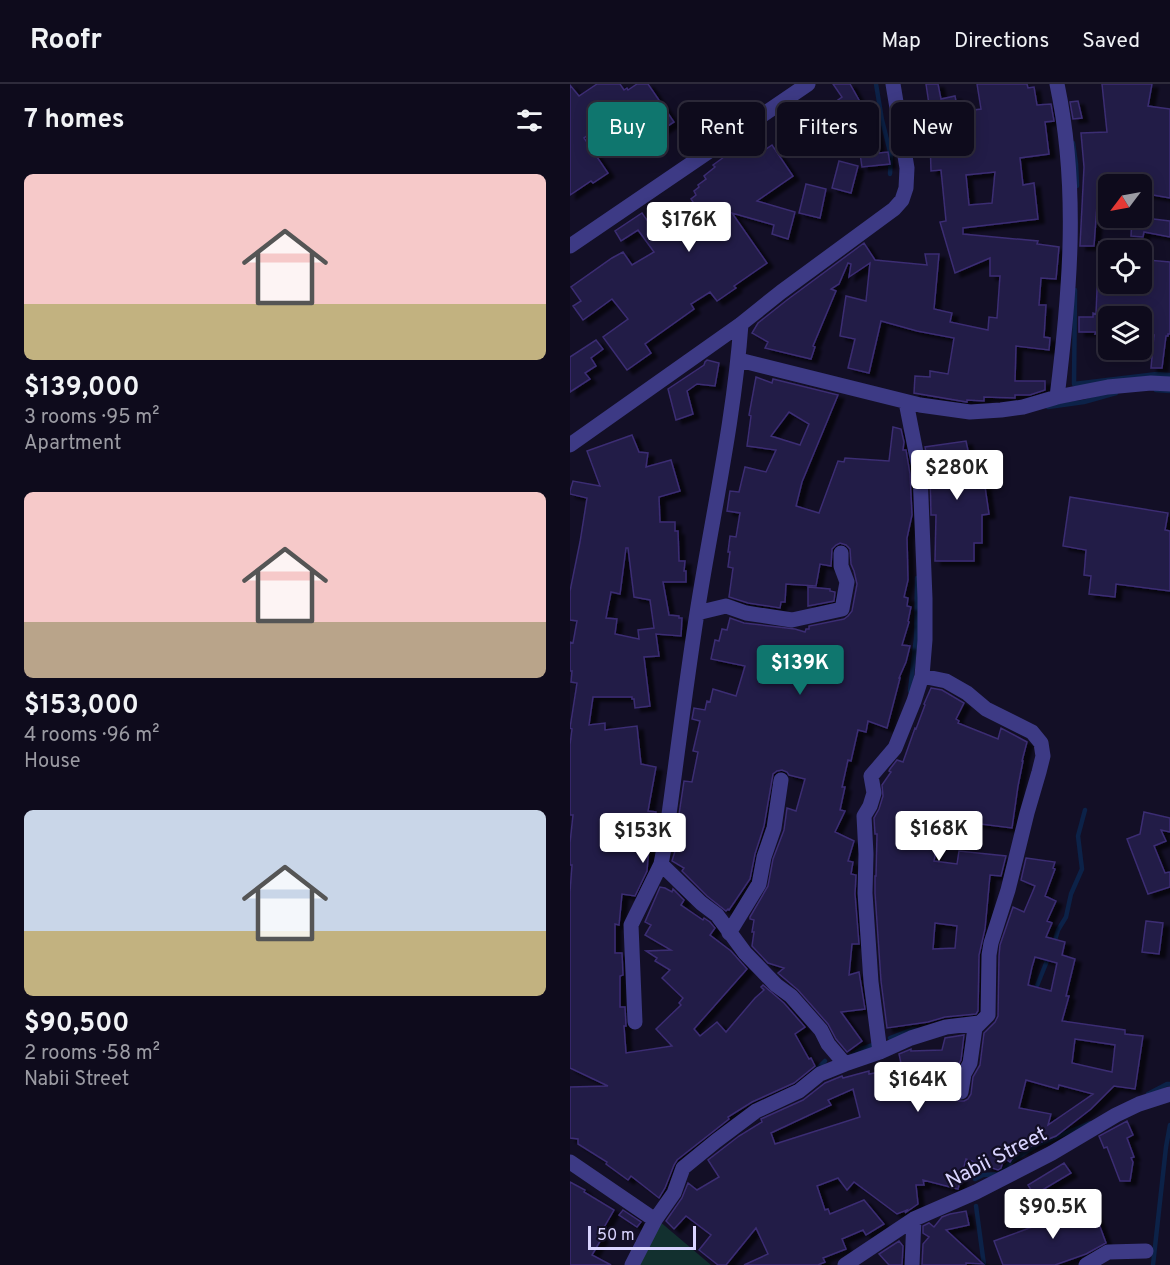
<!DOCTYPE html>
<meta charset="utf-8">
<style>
body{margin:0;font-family:Overpass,sans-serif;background:#1c1929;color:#f1f3f6;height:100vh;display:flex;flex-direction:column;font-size:22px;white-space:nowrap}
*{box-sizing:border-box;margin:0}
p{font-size:20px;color:#9b9ba3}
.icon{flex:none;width:33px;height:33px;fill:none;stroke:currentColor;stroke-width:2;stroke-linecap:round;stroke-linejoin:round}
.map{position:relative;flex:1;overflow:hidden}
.drawer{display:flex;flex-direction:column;background:#0e0b1c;width:570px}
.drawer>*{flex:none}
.hud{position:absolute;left:18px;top:18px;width:492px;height:54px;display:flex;gap:12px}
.needle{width:39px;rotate:238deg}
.tools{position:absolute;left:528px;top:90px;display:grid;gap:12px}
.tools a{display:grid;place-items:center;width:54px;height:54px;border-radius:9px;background:#0e0b1c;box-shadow:0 3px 15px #0003,0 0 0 2px #2e2b3b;font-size:30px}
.scale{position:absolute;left:18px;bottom:15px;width:108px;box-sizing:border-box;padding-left:6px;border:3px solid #d9d4ff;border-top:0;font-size:16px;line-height:21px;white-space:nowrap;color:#d9d4ff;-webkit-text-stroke:4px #130f26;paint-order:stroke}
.price{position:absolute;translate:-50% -51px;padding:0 14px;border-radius:6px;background:#fff;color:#222;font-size:20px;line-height:39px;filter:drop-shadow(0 2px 3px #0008)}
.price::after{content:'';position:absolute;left:50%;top:36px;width:18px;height:14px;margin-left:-9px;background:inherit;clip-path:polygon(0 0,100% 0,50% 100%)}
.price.on{background:#0f766e;color:#fff}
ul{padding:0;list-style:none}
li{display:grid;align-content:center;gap:12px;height:318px;padding:0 24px}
li span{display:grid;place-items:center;height:186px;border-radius:9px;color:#555}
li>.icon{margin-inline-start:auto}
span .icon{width:108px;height:108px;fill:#fffc;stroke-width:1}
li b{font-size:26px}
h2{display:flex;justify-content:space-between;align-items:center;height:72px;padding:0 24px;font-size:26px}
.tag{padding:0 21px;border-radius:9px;background:#0e0b1c;box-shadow:0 3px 15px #0003,0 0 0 2px #2e2b3b;font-size:21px;line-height:54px}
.tag.on{background:#0f766e;color:#fff}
header{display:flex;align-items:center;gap:36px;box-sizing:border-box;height:84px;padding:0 30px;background:#0e0b1c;border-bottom:2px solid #2e2b3b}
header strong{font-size:28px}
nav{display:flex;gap:33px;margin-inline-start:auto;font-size:21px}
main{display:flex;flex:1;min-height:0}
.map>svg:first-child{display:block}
.green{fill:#12302f}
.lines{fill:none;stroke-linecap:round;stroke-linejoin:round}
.stream{stroke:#0c2248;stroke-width:4.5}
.building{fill:#241b47;stroke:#3b2d73;stroke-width:1.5;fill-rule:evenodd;filter:url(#shadow)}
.minor{stroke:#3d3a85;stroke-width:15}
.labels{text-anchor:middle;stroke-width:4.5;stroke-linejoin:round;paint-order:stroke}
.street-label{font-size:21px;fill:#d9d4ff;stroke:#130f26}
</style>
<header>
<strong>Roofr</strong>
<nav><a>Map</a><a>Directions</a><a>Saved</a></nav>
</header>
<main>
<section class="drawer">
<h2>7 homes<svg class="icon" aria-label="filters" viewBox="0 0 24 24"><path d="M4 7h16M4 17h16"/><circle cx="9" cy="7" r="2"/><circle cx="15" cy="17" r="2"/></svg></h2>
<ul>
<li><span style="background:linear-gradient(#f6c9c9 70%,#c2b280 0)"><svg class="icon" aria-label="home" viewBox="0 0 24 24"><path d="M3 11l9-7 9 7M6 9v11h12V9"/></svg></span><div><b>$139,000</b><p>3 rooms · 95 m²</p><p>Apartment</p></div></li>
<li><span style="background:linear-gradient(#f6c9c9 70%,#b9a48a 0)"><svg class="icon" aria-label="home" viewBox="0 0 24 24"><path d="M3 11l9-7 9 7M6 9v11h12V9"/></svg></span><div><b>$153,000</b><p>4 rooms · 96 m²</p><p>House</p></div></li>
<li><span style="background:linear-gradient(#c9d6e8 65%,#c2b280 0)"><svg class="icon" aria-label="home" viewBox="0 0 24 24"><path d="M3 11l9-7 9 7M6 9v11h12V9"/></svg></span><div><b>$90,500</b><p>2 rooms · 58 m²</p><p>Nabii Street</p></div></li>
</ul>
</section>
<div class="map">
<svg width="600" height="1181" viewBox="0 0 600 1181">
<defs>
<filter id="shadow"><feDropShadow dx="6" dy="4" stdDeviation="1.5" flood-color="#0009"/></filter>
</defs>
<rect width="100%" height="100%" fill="#130f26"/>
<path class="green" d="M82,1131L141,1181H58Z"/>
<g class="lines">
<path class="stream" d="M306,0L312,36L321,72L320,90
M503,59L506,80L507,102
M505,206L504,300L587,290L600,291
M586,306L600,307
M478,323L514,318L546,309
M340,607L346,554L347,494
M484,859L488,846L496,833L501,810L512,785L508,752L515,726
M464,909L479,872
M320,954L343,945L349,946
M281,972L291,965L303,961
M246,986L255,977
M578,1010L597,1000H600
M405,1095L413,1091L429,1090L442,1077L467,1061L520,1039
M405,1095L409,1075
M406,1122L414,1181
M583,1181L596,1063L600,1041"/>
</g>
<path class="building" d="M27,0H50L54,6L57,4L58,6L67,0H78L104,38L72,59L50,28L14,54L38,89L23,99L21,97L0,111V1L9,12Z
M263,0H280L293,23L295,21L304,34L309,69L318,68L320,80L292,83L284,29L248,55L236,39L272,13Z
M356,0H368L371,15L385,12L388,28L411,25L407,0H457L458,4L464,3L467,21L481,20L484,37L475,38L479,70L450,74L453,101L464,99L468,135L393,144V150L468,157L467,160L489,163L486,195L471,194L469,221H476L474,253L480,254L479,266L446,262L445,297H475V306L460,311H445V314L414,313V317L397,316V318L344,309L345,292L360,293V287L378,290L384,254L347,247L311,237L299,289L278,284L285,255L270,252L276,212L296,217L300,179L279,193L281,180L278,179L269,200L261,205L266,207L243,262L245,263L241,275L195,264L198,258L182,249L188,239L217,216L294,159L305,176L357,181L355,170H369L364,225L382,229L380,238L418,246L419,233L427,234L430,192H420V174L385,189L370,138L376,137L371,86L361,87L360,54H364ZM425,88L422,119L399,121L396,91Z
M532,0H582L578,22L600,25V114L572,109V100H538V108L528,107L524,162H510L514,83L511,49L537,48Z
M508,17L512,34L503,35L500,18Z
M176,57L186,72L202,61L223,92L187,117L225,128L218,155L202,150L204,141L162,129L197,179L164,202L166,204L147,217L140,208L121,220L124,225L75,260L81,269L57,286L33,253L58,235L42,215L13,236L3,222L11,217L1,203L42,174L53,168L62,181L84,168L68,146L51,157L45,147L72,129L83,145L93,138L95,141L104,135L108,142L129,127L121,115L126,111L124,107L129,103L128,101L136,95L134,92L145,83L143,81Z
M269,77L288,82L281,109L262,104Z
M236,100L256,105L250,134L229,129Z
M562,134H575L600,137V153L574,148L573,153L561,152Z
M529,158H538V200H575L578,176L600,178V250H598V252H596L592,284H581L584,251L572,250V232H538V250H525L526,248H509V233H523V229L526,230Z
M26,256L33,265L21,274L26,282L15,289L20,295L0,308V273Z
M137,276L149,279L145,302L127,300L117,307L123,330L106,336L98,305L134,281L135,278Z
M186,293L202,299L203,295L268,311L232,398L226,422L249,429L268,377L274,378L275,374L319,377L323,343L331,345L334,358L333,366H336L340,390L342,431L337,454L338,496L334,513L338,514L337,522L341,523L338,537L339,538L332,561L340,562L336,578L329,594H330L317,644L298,637L296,648L288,646L281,677L278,676L272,703H275L270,726L275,727L265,748L284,757L278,777L283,778L281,790L286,791L285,810L289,860H282L279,891L289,888L295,925L271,928L292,957L277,968L266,955L258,940L228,906L208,889L214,884L198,879L182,862L184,848H182L184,836L180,835V833L198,802L203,775L214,746L217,724L226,727L235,695L219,691L217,688L212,686L207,687L203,690L194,742L185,770L180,795L159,826L158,825L156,827L137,812L112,787L114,784L102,777L106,764H104L114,697L122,698L128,668L123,667L130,637L122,635L124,624L135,626L137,617L140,618L143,605L166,612L175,582L141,575L145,556L149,557L152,545L157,546L160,534L174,539L225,545L235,548L236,545H239V542L274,535L278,532L282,527L287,500L284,487L281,480L280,465L276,461L270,459L266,461L262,465L261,482L250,480L246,502L216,500L215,518H211L210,524L178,519L159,513L163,484L158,483L160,468H158L160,452L166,453L170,429L157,427L160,407L169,408L175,383L196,388L206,366L177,362L181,332L179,331ZM219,328L239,340L230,361L201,352Z
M62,351L69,368L78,369L76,383L101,376L110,407L89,413L90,438H105V447H108L109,477H115L114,487H116V498H93L99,531L109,532V534H112L111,552L86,550L89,572L74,573L80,622L65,624L64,615H62V613H23L19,641L35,639V646L67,642L71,680L86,683L78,727L86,728L82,761H79L77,787L65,812L52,810L49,841L45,840V869H52L53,891L50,892V923H55L56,942H54L56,969L102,962L86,945L111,921L109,919L113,914L92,894L100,886L85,877L87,874L76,867L101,866L75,851L81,841L75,838L90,803L95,804L102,808L103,805L114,816L111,821L133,836L134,834L140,838L145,844L140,851L161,867L177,885L124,945L130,952L147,938L156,948L185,914L194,906L191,903L193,901L214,919L235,943L225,950L239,975L241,974L245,982L224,999L182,1018L158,1033L159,1035L107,1076L104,1081L95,1104L89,1114L61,1092L58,1096L36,1080L37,1078L8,1060V1055L0,1054V1003L38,1002L0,984V808L2,781H0V759L3,731H0V661L2,645L0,644L7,599L1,598L2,587H0V558L3,559L7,537L0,536V507L10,458L17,414L0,410V407L3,397L30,402L17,367ZM56,464H58L64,513L80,516L84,544L68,546L69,555L45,550L47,535L36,534L41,508L50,510Z
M396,357L400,376L412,374L416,396H414L419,430L412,431V459H404V477H365L366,431H361L360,388L355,363Z
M500,413L598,429L595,446L600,447V507L546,500L545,513L519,510L521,492L514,491L516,466L493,462Z
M238,503L260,505V507L265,508L264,517L238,522Z
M361,604L372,606L394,619L386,635L389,637L388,639L428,655L431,644L457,658L452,677H453L448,702L442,744L403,739L400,759L368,756L364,777L387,780L389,767L436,772L431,792L420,791L415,845L409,871L408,927L406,930L375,933L358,938L317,944L311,897L305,809V792H306L307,750H305L304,734L309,725L313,712L312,701L321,688L319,687L320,685L327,676L333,678L345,644L346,645L355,621L354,620ZM365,839L387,842L385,864L363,865Z
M574,728L600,734V748L591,746L596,757L584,762L595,789L600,788V803L578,810L557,755L570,750Z
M456,774L485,778L483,784L485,785L475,812L486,817L477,837L482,839L476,853L495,858L492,871L505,875L496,912H499L492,937L555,946V950L573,952L565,1005L544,1002L521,1025L486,1052L456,1064V1066L447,1067L440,1078L434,1074L431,1084L428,1086L396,1075L388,1105L353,1096L354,1101H346L348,1120L335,1129L337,1126L327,1130L284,1098L277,1106L268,1094L247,1102L255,1126L258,1125L260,1130L294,1116L314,1140L296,1151L293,1146L272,1155L276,1165L253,1174L255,1178L248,1181H174L198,1170L186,1144L156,1181H148L129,1166L141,1151L116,1132L104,1145L96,1137L112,1114L118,1099L127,1106L149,1093L138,1076L169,1052L192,1038L191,1035L233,1016L255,999L272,992L273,994L299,987V990L332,984L329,970L341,965V967L372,966L375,954L394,951L391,976L384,988L381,1007L382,1012L389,1017H394L398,1015L401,1010L403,993L410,981L414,949L425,938L428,932L429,872L430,861L443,823L454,828L465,802L451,796ZM465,873L487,879L481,907L458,901L462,883ZM505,955L545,961L542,988L502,979ZM456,996L488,1005L489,1001L523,1010L478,1041L481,1030L449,1024ZM283,1005L290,1033L205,1060L201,1049L261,1021L258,1016Z
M576,837L593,839L589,870L572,868Z
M557,1037L563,1051L557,1054L564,1073L561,1074L563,1078L560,1097H550L537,1063L534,1064L529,1052Z
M494,1079L501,1089L464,1111L458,1101Z
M0,1098L15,1106L14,1108L44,1126L29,1152L32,1154L22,1171L41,1181H0Z
M522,1121L536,1159L516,1170L485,1181H433L424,1157Z
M53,1126L71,1138L67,1143L49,1131Z
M396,1127L399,1141L376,1146L413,1180L396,1179V1181H352L353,1160L359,1153L353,1149V1142L359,1139L364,1143L372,1133L380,1130Z
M329,1157L333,1162L332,1181H319L309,1170Z"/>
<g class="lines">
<path class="minor" d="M0,162L238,0
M171,240C164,337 142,433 127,529C115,605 106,682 95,759L91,780L131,819L147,831L175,869L206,901L221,912L251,946L258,960L275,980
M169,276L350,321L400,328L431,326L453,323L487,313L538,303L581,299L600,300
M487,313C500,209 509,104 487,0
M0,361L171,240L211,208L324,125L332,116L336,104L337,84L323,0
M127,529L156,522L176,529L222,536L272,525L277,498L271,482V469
M352,592L376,597L397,609L416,625L462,648L471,659L473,672L469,688L457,729L438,806L421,859L419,871L418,931L405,944L400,979L394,990L391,1008
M159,849L189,800L194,773L204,744L211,696
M65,938L61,841L91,780
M310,968L301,898L295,809L296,770L294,732L300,722L304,709L301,692L325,664L344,617L352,592L355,556V514L350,389L336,318
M0,1078L85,1136
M62,1181L85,1136L104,1109L113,1084L146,1057L186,1027L229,1007L250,990L275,980L310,968L341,954L376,943L409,939
M275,1181L344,1135L406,1108L482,1069L546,1031L569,1020L600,1010
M342,1181L344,1135
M516,1181L538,1168L576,1167"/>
</g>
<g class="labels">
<g class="street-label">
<text transform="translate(426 1073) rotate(-27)" y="7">Nabii Street</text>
</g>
</g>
</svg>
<div class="tools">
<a><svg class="needle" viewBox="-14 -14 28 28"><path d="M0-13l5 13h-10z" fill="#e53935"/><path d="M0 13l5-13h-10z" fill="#9b9ba3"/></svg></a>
<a><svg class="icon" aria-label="locate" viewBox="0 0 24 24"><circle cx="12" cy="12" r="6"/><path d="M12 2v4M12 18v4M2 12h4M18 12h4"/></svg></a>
<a><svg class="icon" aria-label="layers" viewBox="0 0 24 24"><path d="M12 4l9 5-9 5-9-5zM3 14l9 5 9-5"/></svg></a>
</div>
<div class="scale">50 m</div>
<b class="price" style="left:119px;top:169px">$176K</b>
<b class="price" style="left:387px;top:417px">$280K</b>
<b class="price on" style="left:230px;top:612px">$139K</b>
<b class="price" style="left:369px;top:778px">$168K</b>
<b class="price" style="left:73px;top:780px">$153K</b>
<b class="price" style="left:348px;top:1029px">$164K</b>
<b class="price" style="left:483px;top:1156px">$90.5K</b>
<div class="hud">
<a class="tag on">Buy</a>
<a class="tag">Rent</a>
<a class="tag">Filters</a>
<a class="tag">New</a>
</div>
</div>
</main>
